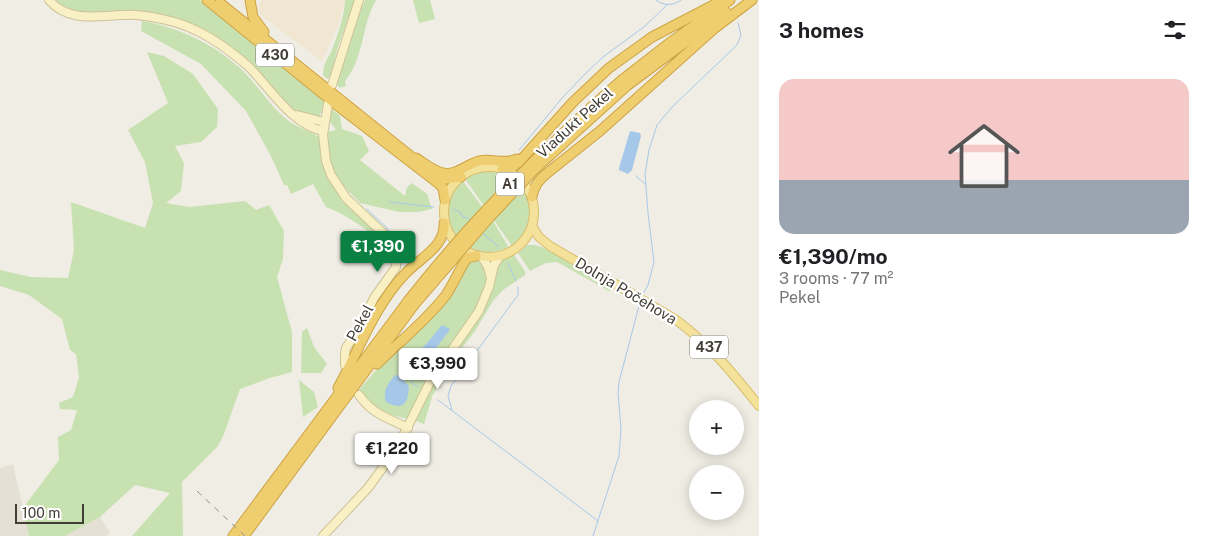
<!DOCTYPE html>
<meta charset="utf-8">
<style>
body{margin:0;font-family:"Public Sans",sans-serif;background:#f6f6f6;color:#202124;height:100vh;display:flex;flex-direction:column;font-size:19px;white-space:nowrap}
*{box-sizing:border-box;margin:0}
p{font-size:16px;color:#757577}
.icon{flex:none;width:28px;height:28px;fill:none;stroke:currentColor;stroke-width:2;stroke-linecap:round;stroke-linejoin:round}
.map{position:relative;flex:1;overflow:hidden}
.sheet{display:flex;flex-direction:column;background:#fff;width:450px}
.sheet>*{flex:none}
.tools{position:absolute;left:689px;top:400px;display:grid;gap:10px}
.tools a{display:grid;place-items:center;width:55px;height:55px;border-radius:50%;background:#fff;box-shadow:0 2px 12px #0003;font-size:25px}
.scale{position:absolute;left:15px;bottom:12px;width:69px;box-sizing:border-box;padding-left:5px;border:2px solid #423e35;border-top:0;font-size:14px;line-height:18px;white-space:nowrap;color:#423e35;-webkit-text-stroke:4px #fff;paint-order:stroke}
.price{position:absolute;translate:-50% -42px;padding:0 11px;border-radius:5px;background:#fff;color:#222;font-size:16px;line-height:32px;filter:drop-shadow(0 1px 2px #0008)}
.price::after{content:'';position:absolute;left:50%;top:30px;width:15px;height:11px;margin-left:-8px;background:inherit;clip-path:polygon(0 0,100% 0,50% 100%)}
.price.current{background:#0b8043;color:#fff}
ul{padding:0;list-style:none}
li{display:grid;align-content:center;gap:10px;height:265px;padding:0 20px}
li span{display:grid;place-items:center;height:155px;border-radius:15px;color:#555}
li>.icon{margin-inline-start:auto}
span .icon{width:90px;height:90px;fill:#fffc;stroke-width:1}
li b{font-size:21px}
h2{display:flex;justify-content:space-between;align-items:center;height:60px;padding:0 20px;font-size:21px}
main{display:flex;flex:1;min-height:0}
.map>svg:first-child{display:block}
.residential{fill:#e4e0d3}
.commercial{fill:#f1e6d1}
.green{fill:#c8e1b1}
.water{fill:#a6c8e8}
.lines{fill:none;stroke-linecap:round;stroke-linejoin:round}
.stream{stroke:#a6c8e8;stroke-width:1}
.secondary-casing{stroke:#ccc298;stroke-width:10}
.primary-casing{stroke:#d7be6c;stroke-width:10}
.highway-casing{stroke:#cda342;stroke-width:11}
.secondary{stroke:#f9f0c6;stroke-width:8}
.primary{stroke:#f4e19a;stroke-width:8}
.highway{stroke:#efce70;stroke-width:9}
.rail{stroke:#939393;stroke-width:1;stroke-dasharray:6 6;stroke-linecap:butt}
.highway-bridge-casing{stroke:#cda342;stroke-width:11;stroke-linecap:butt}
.highway-bridge{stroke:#efce70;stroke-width:9}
.labels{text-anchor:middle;stroke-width:4.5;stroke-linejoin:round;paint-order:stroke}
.shield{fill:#fff;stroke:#7b7872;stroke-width:1}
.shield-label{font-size:14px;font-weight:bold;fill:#423e35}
.street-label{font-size:15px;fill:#423e35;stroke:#fff}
</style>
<main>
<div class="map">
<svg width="759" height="536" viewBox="0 0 759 536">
<rect width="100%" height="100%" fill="#f0ede4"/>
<path class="residential" d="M13,464L29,536H0V468Z
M100,517L110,533L106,536H65Z"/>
<path class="commercial" d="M262,0H345L337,29L322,61L263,17L257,9Z"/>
<path class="green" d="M54,0H200L316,92L325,101L319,118L296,112L243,59L165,16L80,14L62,8Z
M345,0H354V3L338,46L331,75L327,79L323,75C324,61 327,61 332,50C338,33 344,18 345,0Z
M365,0H376C361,26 365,56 345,81L346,86L339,88L337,83L358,16Z
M413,0H430L435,19L419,23Z
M142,21C178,27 214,44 241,69C257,84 269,105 285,118C295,127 308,130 319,137L326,171L389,245L384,247C370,230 347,215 326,207L313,184L291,194L287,185H284L271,156L246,111L201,64L141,31Z
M147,52L164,56L193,74L218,109L217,127L201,142L175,146L184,163L181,191L166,203L189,207L245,201L256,210L269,205L284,231L283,259L277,277L292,332V372L270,378L240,389L224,434L218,446L182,482L183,536H132L170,493L135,485L100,517L65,536H29L23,508L59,460L58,437L71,430L77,410L60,409L59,403L73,397L79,377L76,354L70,350L62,319L29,295L0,286V270L31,277L68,278L74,250L71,202L145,228L153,203L145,162L128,130L168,103Z
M332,109L340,116L342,129L362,136L369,151L360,160L405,196L407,187L412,183L427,194L432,209L418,212H399L360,203L339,182L329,157L328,132L336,130L328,119Z
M487,171C529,174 545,218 512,246L465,179L472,174Z
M462,180L493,221L509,248C464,267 427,216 462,180Z
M527,245H535L542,247L588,274L613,286V290L609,291L557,262L546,263L530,271L518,253Z
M514,255L525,271V275L503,290L493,301L475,331L449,365L433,395H431L432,397L424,424L416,421L434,380L473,326L495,269L500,261Z
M476,260L483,264C485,268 487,272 487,275C489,307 447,348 431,374C422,389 415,404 408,419L386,414L374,408L359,390L468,262Z
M307,328L314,347L327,364L321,373H301L302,332Z
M299,380L314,392L318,407L303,417Z"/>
<path class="water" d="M630,131L640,133L641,136L632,170L628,174L619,170V168Z
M442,325L450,329L449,331L436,348L418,375H414L407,367V363L428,342Z
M395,375L399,376L409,386C408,404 404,411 386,402C382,390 388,384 395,375Z"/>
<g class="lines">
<path class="stream" d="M656,0C664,6 673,6 681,0
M519,150L563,97L585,74L603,57L645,26L668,4
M636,176L645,184
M390,202L434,207
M367,209L386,227L400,244
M453,209L460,212L463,217L468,218L471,222
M481,232L498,246
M403,247L407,253L403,257L405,263
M508,263L516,281
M642,296L648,285L654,262L648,213L645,174L649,150L657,125L673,106L737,45L741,35L738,23
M405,375L414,385L418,387
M438,400L598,521
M452,410L448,396L451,386L518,295V287
M593,536L619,456L621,429L618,393L619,382L640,302"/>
<defs>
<path id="secondary" d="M49,0C71,26 106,13 136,15C156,17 177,21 195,30C215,39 233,53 249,67C270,88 292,125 323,131
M332,85L359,0
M328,104L323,135L326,161L331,175L346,198L385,235L397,252L396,267L374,298L359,328L346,348L345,354V365
M297,115L324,122
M482,257L488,267L490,275
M359,395C372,414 388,418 408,428
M323,536L368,488L397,448L431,380L479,311L489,287L494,265L500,256"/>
<path id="primary" d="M444 212a45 45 0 1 1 90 0a45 45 0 1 1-90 0Z
M532,226L539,237L550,246L675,319C710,345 732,372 759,406"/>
<path id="highway" d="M207,0L343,110L439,184L443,188L445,200
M250,0L253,17L264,32
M220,3L418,162
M623,79L668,44L730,0
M628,85L726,12
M416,158C424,163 433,171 443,173C456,176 467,164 479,161C492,158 505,165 517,159
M502,169L512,167L519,162L573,102L609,68L652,37L723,0
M431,171L446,179L461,177
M532,197C534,186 538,181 546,174L600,131L715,28L752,0
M377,364C400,341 426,321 446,295C454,283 459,270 467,258L476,256
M338,388C359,350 374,307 404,275C418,259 446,247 444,223
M233,536L408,301
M244,536L414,305"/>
</defs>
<use href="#secondary" class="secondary-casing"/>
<use href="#primary" class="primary-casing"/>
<use href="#highway" class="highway-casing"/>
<use href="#secondary" class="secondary"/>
<use href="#primary" class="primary"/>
<use href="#highway" class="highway"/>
<path class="rail" d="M197,491L245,536"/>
<defs>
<path id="highway-bridge" d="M408,301C472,219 545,147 623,79
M414,305L489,218L534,170L628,85"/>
</defs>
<use href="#highway-bridge" class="highway-bridge-casing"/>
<use href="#highway-bridge" class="highway-bridge"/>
</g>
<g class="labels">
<g class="shield">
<rect x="256" y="43.5" width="38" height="23" rx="4"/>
<rect x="496" y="172.5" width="28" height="23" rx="4"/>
<rect x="690" y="335.5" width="38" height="23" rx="4"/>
</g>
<g class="shield-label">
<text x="275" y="60">430</text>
<text x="510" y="189">A1</text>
<text x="709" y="352">437</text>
</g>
<g class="street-label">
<text transform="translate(575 123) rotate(-42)" y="5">Viadukt Pekel</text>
<text transform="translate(626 291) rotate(31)" y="5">Dolnja Počehova</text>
<text transform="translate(360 323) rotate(-61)" y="5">Pekel</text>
</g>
</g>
</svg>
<div class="tools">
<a>+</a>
<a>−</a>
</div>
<div class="scale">100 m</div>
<b class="price current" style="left:378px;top:273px">€1,390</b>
<b class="price" style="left:438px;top:390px">€3,990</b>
<b class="price" style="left:392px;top:475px">€1,220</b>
</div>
<section class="sheet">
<h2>3 homes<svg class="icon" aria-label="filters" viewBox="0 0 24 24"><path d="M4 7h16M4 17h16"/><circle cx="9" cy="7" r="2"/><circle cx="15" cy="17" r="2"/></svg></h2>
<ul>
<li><span style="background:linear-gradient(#f6c9c9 65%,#9aa5b1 0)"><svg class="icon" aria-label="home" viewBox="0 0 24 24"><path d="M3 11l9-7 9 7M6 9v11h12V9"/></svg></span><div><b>€1,390/mo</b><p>3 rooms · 77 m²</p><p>Pekel</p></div></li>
</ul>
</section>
</main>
